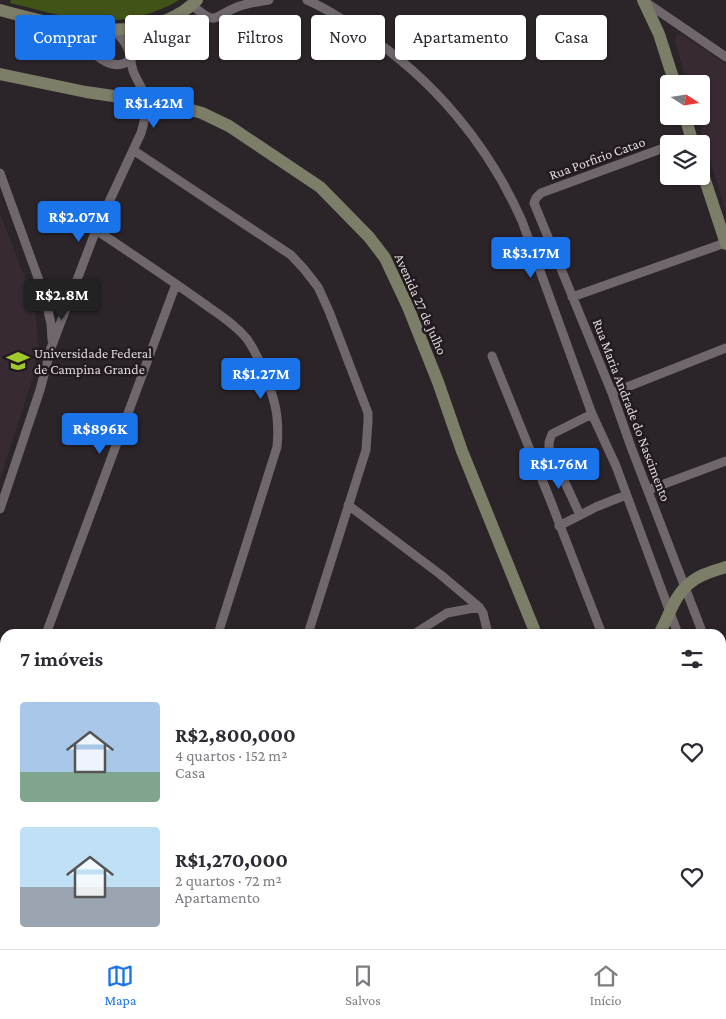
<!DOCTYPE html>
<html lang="pt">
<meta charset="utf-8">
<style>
body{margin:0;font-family:"Crimson Pro",serif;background:#f7f7f7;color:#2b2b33;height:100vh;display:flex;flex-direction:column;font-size:19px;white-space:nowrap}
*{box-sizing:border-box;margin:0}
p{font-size:16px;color:#7c7c81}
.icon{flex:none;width:28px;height:28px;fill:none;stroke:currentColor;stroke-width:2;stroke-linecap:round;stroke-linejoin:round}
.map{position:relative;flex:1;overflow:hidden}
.sheet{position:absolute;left:0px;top:629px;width:726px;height:321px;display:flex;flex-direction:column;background:#fff;border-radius:15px 15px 0 0;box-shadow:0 1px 4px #0004}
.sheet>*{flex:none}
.hud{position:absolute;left:15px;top:15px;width:696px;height:45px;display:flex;gap:10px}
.needle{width:32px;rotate:102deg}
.buttons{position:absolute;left:660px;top:75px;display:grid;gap:10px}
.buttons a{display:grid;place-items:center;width:50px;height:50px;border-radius:5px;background:#fff;box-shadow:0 1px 4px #0004;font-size:25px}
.price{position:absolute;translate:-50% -42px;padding:0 11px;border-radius:5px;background:#1a73e8;color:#fff;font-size:16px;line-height:32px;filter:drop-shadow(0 1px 2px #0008)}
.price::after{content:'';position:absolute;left:50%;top:30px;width:15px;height:11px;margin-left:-8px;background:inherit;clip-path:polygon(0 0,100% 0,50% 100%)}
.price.on{background:#222;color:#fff}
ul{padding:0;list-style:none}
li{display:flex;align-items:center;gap:15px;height:125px;padding:0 20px}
li span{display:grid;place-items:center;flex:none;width:140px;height:100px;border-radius:5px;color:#555}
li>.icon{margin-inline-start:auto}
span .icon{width:60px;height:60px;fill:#fffc;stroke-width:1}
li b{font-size:21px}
h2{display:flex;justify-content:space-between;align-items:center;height:60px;padding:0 20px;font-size:21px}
.chip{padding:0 18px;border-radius:5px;background:#fff;box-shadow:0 1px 4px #0004;font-size:18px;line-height:45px}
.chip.on{background:#1a73e8;color:#fff}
.tab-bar{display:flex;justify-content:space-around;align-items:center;height:70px;border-top:1px solid #e1e1e2;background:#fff;font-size:14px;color:#7c7c81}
.tab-bar a{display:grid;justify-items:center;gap:2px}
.tab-bar .on{color:#1a73e8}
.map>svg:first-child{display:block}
.built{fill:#372a33}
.forest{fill:#425317}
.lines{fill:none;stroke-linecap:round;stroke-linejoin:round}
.street{stroke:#70676d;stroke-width:9}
.secondary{stroke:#7c7e67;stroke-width:12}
.labels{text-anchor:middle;stroke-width:5;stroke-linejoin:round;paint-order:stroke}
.street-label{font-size:14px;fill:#dfdadd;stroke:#221a1f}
.poi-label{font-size:14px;fill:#dfdadd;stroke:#221a1f;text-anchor:start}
</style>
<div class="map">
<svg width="726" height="949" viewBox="0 0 726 949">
<rect width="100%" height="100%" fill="#2b2429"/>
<path class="built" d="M677,34L683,35L726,64V213L697,116H701V84H687L675,40Z
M0,213L27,283L36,317L38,345L33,377L0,479Z"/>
<path class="forest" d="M11,0H179C152,17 110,25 78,19C55,15 32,8 10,3Z"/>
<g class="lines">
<path class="street" d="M307,0C328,9 345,21 364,33C433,79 488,144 522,221L592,414L616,466L678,634
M644,1L726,57
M192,5C217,27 212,17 237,7C247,3 258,2 269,0
M90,30C89,32 87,35 87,37C87,56 120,76 131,57C127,44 123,39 113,30
M675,144L691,138
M669,146L541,193L536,198L534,203L612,393L631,447L703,634
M133,150L291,255L304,269L318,287L329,311L368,413V421L366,450L308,634
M0,173L45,297L51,324L52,340
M96,230C132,254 168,278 203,303C218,314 235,324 247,339C259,356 275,396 277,417C278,427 278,437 277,447L218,634
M572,297L725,243
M492,356L551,502L602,634
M612,393L726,348
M648,490L726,461
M348,505L441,575L479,607L483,613L488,634
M0,509L40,390L51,348L96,230L141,133C144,123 147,112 146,102C145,87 130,75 131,58C132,47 139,36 144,26
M580,515L549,448V442L552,434L592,414
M559,526L596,507L626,495
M46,634L176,284
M414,634L447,613L479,607
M721,680L726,692
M0,704L5,708
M721,750L726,763
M0,866L5,859
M254,945L258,949
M704,945L705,949
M61,949L64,945
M187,949L190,945
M438,949L441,945
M566,949L569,945"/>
<path class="secondary" d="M643,0L659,34L675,84
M0,10C58,26 148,49 197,0
M0,74L86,92L174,105L202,113L229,126L320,187L369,237L385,258L408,307L438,382L462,451L536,634
M685,116L693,144
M701,168L726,244
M659,634C669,617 674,595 690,583C700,574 714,571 726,567
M667,945L668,949
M321,949L324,945"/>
</g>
<defs>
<symbol id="university-bare" viewBox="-9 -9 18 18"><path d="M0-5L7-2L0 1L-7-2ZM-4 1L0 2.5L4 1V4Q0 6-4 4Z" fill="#a0ca2c" stroke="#221a1f" stroke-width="2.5" paint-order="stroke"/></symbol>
</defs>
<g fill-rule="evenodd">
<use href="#university-bare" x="2" y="345" width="32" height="32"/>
</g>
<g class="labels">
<g class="street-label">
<text transform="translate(597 158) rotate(-20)" y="5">Rua Porfirio Catao</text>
<text transform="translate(421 304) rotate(66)" y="5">Avenida 27 de Julho</text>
<text transform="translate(632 410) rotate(69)" y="5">Rua Maria Andrade do Nascimento</text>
</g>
<g class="poi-label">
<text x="34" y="358">Universidade Federal<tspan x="34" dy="16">de Campina Grande</tspan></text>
</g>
</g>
</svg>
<div class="buttons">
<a><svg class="needle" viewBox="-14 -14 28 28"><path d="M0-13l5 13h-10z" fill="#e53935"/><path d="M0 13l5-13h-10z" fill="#7c7c81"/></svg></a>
<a><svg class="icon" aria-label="layers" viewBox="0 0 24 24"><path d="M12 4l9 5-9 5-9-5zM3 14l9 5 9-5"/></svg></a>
</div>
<b class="price" style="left:154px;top:129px">R$1.42M</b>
<b class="price" style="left:79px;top:243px">R$2.07M</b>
<b class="price" style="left:531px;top:279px">R$3.17M</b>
<b class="price on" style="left:62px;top:321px">R$2.8M</b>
<b class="price" style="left:261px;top:400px">R$1.27M</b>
<b class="price" style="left:100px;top:455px">R$896K</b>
<b class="price" style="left:559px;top:490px">R$1.76M</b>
<div class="hud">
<a class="chip on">Comprar</a>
<a class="chip">Alugar</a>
<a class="chip">Filtros</a>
<a class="chip">Novo</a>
<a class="chip">Apartamento</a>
<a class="chip">Casa</a>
</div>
<section class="sheet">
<h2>7 imóveis<svg class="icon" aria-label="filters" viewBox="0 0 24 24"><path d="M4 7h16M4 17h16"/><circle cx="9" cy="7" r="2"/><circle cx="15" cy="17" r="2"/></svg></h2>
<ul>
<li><span style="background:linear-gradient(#a9c7e8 70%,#7fa58c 0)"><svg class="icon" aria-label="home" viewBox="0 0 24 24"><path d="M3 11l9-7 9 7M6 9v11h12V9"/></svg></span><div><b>R$2,800,000</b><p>4 quartos · 152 m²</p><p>Casa</p></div><svg class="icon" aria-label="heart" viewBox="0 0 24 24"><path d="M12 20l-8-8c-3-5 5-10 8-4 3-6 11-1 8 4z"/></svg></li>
<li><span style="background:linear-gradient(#bfe0f5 60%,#9aa5b1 0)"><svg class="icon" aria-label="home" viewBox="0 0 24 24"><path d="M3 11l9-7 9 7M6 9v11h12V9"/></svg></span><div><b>R$1,270,000</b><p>2 quartos · 72 m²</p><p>Apartamento</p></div><svg class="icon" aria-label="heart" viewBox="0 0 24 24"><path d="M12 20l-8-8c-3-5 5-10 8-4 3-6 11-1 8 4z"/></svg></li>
</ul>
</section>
</div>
<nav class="tab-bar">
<a class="on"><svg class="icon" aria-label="map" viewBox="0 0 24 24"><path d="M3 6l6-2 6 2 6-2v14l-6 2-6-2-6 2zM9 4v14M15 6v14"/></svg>Mapa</a>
<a><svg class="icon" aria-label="saved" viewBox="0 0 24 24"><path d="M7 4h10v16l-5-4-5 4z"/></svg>Salvos</a>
<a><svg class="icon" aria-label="home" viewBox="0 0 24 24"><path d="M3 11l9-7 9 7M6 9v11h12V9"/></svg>Início</a>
</nav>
